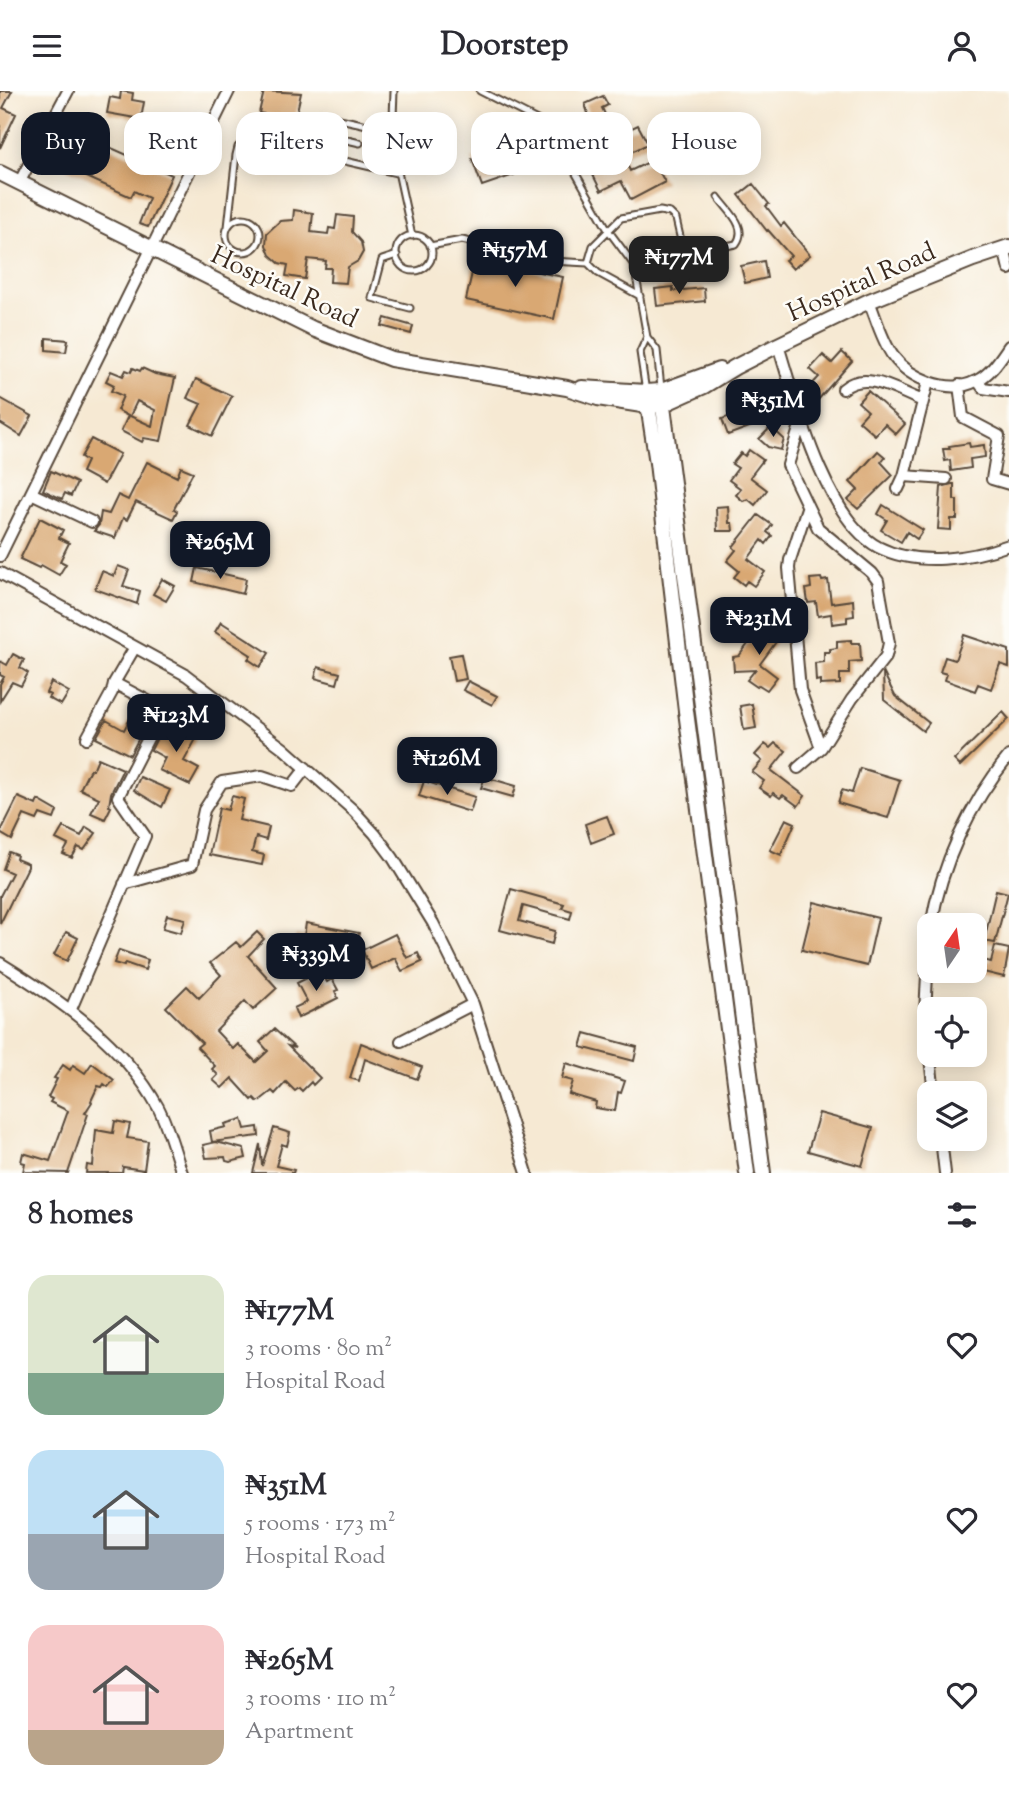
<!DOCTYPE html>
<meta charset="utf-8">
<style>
body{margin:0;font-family:"Sorts Mill Goudy",serif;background:#f7f7f7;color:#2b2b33;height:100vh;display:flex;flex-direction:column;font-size:26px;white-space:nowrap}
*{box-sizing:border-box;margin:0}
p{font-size:23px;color:#7c7c81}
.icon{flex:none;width:38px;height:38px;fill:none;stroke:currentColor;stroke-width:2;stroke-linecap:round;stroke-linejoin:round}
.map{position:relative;height:1082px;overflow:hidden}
.drawer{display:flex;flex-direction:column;background:#fff;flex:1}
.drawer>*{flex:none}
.hud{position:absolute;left:21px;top:21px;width:968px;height:63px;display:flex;gap:14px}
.needle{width:46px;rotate:13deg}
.tools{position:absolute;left:917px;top:822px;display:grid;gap:14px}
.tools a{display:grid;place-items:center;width:70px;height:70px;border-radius:14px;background:#fff;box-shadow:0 4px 18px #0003;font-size:35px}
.price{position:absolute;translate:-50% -60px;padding:0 16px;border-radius:14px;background:#111827;color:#fff;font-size:23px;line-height:46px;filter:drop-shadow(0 2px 4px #0008)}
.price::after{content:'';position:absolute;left:50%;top:42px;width:21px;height:16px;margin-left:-10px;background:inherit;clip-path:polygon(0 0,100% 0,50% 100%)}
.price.active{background:#222;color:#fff}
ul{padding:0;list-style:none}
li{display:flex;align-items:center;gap:21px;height:175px;padding:0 28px}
li span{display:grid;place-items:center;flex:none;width:196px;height:140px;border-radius:21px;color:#555}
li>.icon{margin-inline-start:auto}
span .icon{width:84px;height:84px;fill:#fffc;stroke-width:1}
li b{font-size:30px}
h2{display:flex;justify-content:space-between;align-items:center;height:84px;padding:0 28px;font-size:30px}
.chip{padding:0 24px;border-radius:21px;background:#fff;box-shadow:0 4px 18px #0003;font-size:24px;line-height:63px}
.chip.active{background:#111827;color:#fff}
header{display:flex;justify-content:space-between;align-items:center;height:91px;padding:0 28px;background:#fff;font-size:32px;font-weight:700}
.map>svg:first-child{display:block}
.building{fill:#d9a873;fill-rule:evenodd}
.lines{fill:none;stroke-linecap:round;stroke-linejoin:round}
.service-casing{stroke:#574739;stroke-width:9}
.minor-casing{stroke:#574739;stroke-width:14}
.tertiary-casing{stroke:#574739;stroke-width:18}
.service{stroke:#fff;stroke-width:5}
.minor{stroke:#fff;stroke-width:10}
.tertiary{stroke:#fff;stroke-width:14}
.labels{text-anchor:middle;stroke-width:5;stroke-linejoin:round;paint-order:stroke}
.street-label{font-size:26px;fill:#3b2a1e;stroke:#fdfcf7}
</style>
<header><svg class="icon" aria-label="menu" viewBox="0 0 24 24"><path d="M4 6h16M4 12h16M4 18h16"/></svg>Doorstep<svg class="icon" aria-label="person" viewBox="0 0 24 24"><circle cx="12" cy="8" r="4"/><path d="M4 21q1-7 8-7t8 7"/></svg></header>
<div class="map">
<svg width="1009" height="1082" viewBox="0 0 1009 1082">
<rect width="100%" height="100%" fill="#fdfcf7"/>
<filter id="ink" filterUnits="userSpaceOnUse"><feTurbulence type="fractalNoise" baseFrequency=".0143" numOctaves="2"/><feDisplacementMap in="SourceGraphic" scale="14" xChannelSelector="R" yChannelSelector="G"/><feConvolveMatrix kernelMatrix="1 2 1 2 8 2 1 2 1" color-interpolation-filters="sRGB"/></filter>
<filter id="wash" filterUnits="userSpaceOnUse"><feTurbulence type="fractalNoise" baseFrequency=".00686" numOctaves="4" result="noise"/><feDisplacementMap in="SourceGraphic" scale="28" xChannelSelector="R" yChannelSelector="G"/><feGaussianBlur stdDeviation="1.57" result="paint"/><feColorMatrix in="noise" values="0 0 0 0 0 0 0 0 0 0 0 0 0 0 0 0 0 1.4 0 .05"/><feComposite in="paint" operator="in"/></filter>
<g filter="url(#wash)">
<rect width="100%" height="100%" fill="#f6e9d3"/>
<g id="blocks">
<path class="building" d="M0,0H12L3,17L16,23L0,57Z
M121,0L133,2L132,9L144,11L141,28L107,22L110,6L120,8Z
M264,0L301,2L295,29L259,22Z
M603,5L608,14L602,17L615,45L638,34L648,53L623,65L630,80L653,69L665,91L631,109L621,90L601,100L590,78L584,81L579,70L585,67L576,48L587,42L584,35L591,32L585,13Z
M74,49L93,58L96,50L172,84L148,136L139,133L149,107L134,100L131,106L62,75Z
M504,56L514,84L482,95L472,68Z
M753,93L769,113L766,115L781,135L784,132L810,164L793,178L785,169L791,165L768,139L767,140L739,104Z
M294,119L313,122L311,141L328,143L329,137L335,138L337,124L353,126L352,141L361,151L363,161L358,170L348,176L346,192L330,191L331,177H325L326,170L308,168L305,188L286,185L288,174L279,172L270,164L266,154L267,142L280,130L293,129Z
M475,168L563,186L554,228L466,209Z
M764,170L767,187L745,192L741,175Z
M673,196V200L704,197L705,210L657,215L655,198Z
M385,227L413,235L411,243L382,235Z
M46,247L68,249L66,261L46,259Z
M842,261L852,270L817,310L806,300L819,286L810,278L823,264L832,272Z
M133,277L140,280L142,277L155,283L175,287L161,350L144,347L142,351L121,340L128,325L117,319L123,305L111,300L114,294L106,290L111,280L123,285L126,279L131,281ZM137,310L155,319L152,335L130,325Z
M196,288L232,305L212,345L190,334L201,313L187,307Z
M868,300L905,333L896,343L885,333L875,344L859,330L868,320L858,311Z
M0,307L32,325L21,345L0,332Z
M749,318L755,334L728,344L722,328Z
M771,336L784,348L781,359L768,356L759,348Z
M91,348L120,363L104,393L82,381L87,370L81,366Z
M969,352L970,356L984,354L985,366L970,368L971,377L951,380L950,369L945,370L943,358H950L949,355Z
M749,359L763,369L750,386L767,399L755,414L748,408L743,410L736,404L741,398L729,389L738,377L732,373L741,362L745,365Z
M878,360L885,366L881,371L893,384L858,418L848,409L858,399L850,391Z
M147,371L177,386L181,376L193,381L174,418L177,420L173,428L136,411L127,429L123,427L115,447L94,440L99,434L101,421L109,423L118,404L128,409Z
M51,380L77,392L71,405L65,402L62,408L43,399Z
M952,393H954V409H957V428H951V439L938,438L941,396Z
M883,414L923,439L917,448L907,441L901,451L881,439L887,429L878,423Z
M728,415L729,432H732L733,440H717L716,416Z
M758,424L772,434L767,441L772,445L766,453L762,449L748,468L765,481L754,495L747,490L744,494L734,486L739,480L727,470L736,459L733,456Z
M40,427L63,439L59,447L69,452L60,470L66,473L59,484L41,474L39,477L20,468Z
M118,475L129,479L123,495L140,500L137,513L95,498L102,480L114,485Z
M197,477L246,488L243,503L194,491Z
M821,487L822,490L828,489L831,512L853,509L854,525L847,526V531L832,533L831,523L818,525L816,511L808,512L806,498L811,497L810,488Z
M162,488L175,495L166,510L153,503Z
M749,512L750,515L761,513L764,528L741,531L740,528L729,529L727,515Z
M776,529L786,537L760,573L777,586L767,599L759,594L757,596L747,589L755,579L734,580L733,566L739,565L754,545L758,549Z
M221,531L269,562L260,576L248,568L251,564L215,541Z
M964,544L1009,559V576L1000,573L991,598L978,593L975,600L945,589L947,583L940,581L945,566L955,569Z
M851,549V552H860L861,570L849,571V583H840V593L820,594V589L816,590L815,572L824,571V561H830V558L837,557V550Z
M13,563L24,569L20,577L28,582L21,595L12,591L0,610V593L4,586L0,584V570L7,574Z
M461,563L466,588L454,590L449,565Z
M318,576L340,582L337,593L315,587Z
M883,581L895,605L929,632L923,640L884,609Z
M468,590L497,605L492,614L463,599Z
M51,591L69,601L61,614L48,607L50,604L46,602Z
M752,613L756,637L744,639L740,615Z
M134,620L149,628L130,664L96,647L106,629L124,639Z
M1003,621L1009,628L960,675L954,669Z
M167,633L196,648L184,670L199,678L190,694L159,679L165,667L151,659L161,639L163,640Z
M775,652L786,660L771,679L805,705L798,715L783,704L780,707L773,702L771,705L759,697L764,690L752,681L762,670L755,664L765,653L770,657Z
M435,666L482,678L479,690L432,678Z
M98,667L123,678L111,702L109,715L111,716L105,728L91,722L99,707L80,698L90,678L93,679Z
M860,677L900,689L888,727L838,712L842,699L852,702Z
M140,686L170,699L162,716L134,699Z
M485,686L516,695L513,706L481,697Z
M424,690L475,706L470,721L419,705Z
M232,705L244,708L239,729L269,736L266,749L256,746L252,761L264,764L262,774L209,764L219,717L228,719Z
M18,706L36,714L38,709L57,720L54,728L40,723L37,729L24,724L12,749L0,742Z
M607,725L614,743L591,752L585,733Z
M786,728L795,732L781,764L770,759Z
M63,736L81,745L86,736L96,742L84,759L78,756L72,767L63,763L68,754L56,748Z
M9,761L17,764L16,768L28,773V776L0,833V805L12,782L3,778Z
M511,798L564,813L562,817L572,820L570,828L523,815L519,830L555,840L552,853L500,839Z
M996,799L1008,802L995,852L984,850Z
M814,811L878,827L867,875L802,859Z
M167,824L185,828L181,842L163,837Z
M306,832L359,842L356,857L327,851L323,867L313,864L320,878L289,870L296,844L304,846Z
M66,841L78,847L67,870L54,864Z
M257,841L264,848L248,865L277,897L253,919L245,910L216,940L233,958L238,953L256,971L268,960L260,951L274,938L295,957L288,955L320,987L313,994L311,991L302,1000L299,997L295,1000L286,991L275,1003L272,1000L258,1011L254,1007L252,1009L232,987L222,997L213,989L218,984L212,978L215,975L197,956L202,952L166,916L187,895L199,907L221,884L210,872L236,851L241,856Z
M395,843L407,867L418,862L422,871L402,880L395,867L371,878L362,859Z
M995,855L1009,858L1004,886L975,879V867L991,871Z
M119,859L148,869L145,879L125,872L124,875L114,872Z
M321,880L327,891L332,888L338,899L335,900L338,907L298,927L294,917L307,911L297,892Z
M585,942L637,956L634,970L581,956Z
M361,952L422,976L417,988L365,968L359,990L350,987Z
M92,972L114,989L108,996L104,993L102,996L98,995L91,1010L92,1011L85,1022L88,1023L68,1082L23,1081L25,1072L21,1071L23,1062L50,1070L68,1020L50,1011L52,1008L48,1006L57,988L54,987L63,974L70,979L73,974L85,982Z
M566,972L625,990L621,1002L618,1001L615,1020L595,1017L596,1011L569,1003L573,990L562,987Z
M819,1022L873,1037L862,1075L808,1060Z
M242,1028L245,1038L258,1036L259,1045L212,1051L210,1040L226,1036L225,1033Z
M115,1030L130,1033L127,1047L148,1050L144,1079L123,1076L122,1082H86L87,1074L93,1075L96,1039L113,1042Z
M274,1037L290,1042L287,1055L282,1053L276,1075L294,1079L293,1082H253L260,1053L262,1075Z
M216,1051L244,1058L246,1067L230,1071L226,1070L225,1066L206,1067L203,1054Z"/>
</g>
</g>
<g filter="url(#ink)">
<use href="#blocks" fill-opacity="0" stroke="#574739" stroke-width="2"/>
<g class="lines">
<defs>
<path id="service" d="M394,0L392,53L412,145
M480,0L537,29L555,46L608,139L634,174L647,246L657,259L661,297
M313,41L360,52
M308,61L317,23L367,34
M226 144a17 17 0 1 1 34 0a17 17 0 1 1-34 0Z
M228,136L236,64L238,56L246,49H254L397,82
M396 162a18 18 0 1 1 36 0a18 18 0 1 1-36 0Z
M430,155L462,149L551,170L588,172L598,182L640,205
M397,164L382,169L372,207L410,217
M588,172L593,155L621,127L660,120L670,122L676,128L684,163
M634,174L736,153C749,136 728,120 718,106
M646,301L640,261L647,246"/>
<path id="minor" d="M19,92L68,0
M1004,157L1009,178
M869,210C876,227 882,250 893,265C910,288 949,304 976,290C991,283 1000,268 1009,255
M778,254C795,309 825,427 878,456C917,476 970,468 1009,454
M978,290L983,297L1009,301
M959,294L963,326L999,345L992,388L1009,393
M843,298C866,278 899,301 923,310
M904,385L946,388
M898,398L904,385L928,291
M31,402L92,431
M807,417L790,469L789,477L800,599L821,657
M0,465L229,0
M0,482L186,584L283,657L354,720L375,743L393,767L433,832L473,913L527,1082
M87,647L112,601L114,592
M798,677L821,657L852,608L886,565L889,552L878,490L872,482L818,437L788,374L801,331
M124,793L192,774L204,719L222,691L262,685L292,695L306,677
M931,835C941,774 970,712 1009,665
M929,846L925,922L934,1003
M0,872C60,909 123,952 158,1016C169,1037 174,1060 182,1082
M71,918L145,745L118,706L163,618L114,592L135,556
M401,950L473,913
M941,1048L945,1082"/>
<path id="tertiary" d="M0,82L313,238L391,268L567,297L598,307L648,315L664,313L704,295L735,276L778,254L869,210L973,168L1009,156
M582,297L646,301L661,300L719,279
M661,300L763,1082
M646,301L657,372L686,620L747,1082"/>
</defs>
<use href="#service" class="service-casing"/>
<use href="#minor" class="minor-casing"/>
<use href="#tertiary" class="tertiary-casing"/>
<use href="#service" class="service"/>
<use href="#minor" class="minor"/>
<use href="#tertiary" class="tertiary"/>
</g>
</g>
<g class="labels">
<g class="street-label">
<text transform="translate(861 190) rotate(-24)" y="9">Hospital Road</text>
<text transform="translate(285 195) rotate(25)" y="9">Hospital Road</text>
</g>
</g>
</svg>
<div class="tools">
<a><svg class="needle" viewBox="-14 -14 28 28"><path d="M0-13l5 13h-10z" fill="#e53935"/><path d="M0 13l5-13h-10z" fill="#7c7c81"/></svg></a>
<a><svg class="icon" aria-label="locate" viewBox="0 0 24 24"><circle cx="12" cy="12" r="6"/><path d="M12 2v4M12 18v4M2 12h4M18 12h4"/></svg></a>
<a><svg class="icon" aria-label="layers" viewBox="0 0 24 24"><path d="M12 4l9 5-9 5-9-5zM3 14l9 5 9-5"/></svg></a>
</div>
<b class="price" style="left:515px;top:198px">₦157M</b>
<b class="price active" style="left:679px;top:205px">₦177M</b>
<b class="price" style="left:773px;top:348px">₦351M</b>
<b class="price" style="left:220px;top:490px">₦265M</b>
<b class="price" style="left:759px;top:566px">₦231M</b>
<b class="price" style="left:176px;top:663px">₦123M</b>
<b class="price" style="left:447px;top:706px">₦126M</b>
<b class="price" style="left:316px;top:902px">₦339M</b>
<div class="hud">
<a class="chip active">Buy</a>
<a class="chip">Rent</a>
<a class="chip">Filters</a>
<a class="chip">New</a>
<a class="chip">Apartment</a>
<a class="chip">House</a>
</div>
</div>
<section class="drawer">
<h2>8 homes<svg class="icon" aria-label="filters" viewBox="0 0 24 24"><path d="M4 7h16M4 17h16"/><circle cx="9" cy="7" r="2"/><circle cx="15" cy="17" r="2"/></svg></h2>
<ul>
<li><span style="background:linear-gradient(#dfe7d0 70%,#7fa58c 0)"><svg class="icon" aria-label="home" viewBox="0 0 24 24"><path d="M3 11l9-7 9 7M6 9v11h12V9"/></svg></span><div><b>₦177M</b><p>3 rooms · 80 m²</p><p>Hospital Road</p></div><svg class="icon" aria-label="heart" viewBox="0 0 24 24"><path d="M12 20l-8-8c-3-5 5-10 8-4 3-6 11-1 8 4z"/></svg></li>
<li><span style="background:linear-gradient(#bfe0f5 60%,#9aa5b1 0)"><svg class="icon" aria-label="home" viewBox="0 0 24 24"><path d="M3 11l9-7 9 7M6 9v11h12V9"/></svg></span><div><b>₦351M</b><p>5 rooms · 173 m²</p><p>Hospital Road</p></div><svg class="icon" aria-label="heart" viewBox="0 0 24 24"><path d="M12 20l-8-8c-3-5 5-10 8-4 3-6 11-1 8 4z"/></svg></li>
<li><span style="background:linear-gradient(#f6c9c9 75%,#b9a48a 0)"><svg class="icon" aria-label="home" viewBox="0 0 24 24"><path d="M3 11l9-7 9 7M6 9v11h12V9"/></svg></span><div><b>₦265M</b><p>3 rooms · 110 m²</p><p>Apartment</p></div><svg class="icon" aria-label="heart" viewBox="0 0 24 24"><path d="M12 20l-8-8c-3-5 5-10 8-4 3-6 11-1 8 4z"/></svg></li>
</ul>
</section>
